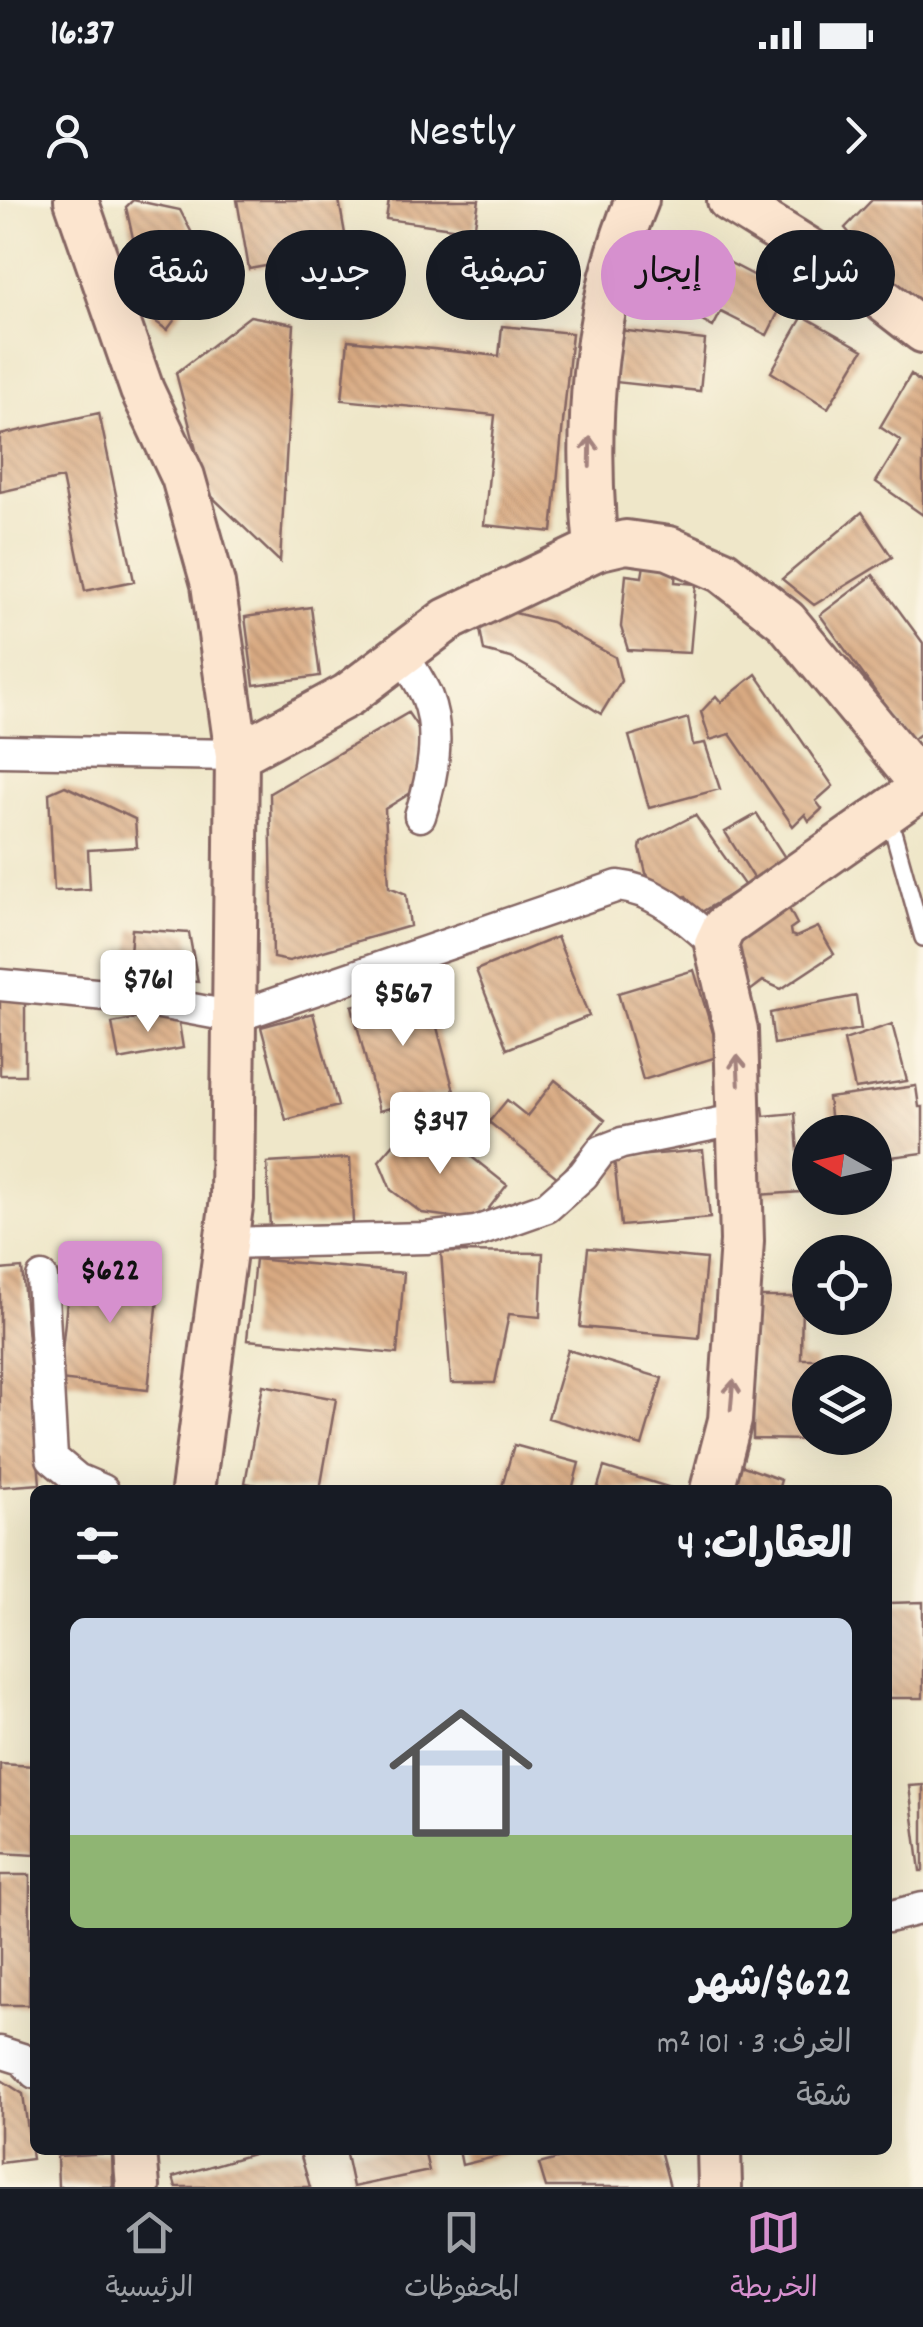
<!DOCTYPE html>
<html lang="ar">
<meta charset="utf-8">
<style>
body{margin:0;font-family:Dekko,"Playpen Sans Arabic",sans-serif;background:#20242c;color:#f1f3f6;direction:rtl;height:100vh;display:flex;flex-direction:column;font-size:38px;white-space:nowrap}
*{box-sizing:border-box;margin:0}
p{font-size:32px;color:#9ea1a6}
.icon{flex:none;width:55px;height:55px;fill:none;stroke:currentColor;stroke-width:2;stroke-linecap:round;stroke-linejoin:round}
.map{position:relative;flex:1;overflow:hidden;direction:ltr}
.sheet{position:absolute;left:30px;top:1285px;width:862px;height:670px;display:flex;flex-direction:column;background:#171b24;border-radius:15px;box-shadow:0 10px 40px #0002;direction:rtl}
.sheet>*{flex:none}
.top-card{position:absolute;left:30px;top:30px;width:865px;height:90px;direction:rtl;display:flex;gap:20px}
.needle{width:65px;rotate:278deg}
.fabs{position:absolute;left:792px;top:915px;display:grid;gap:20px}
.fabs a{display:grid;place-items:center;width:100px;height:100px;border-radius:50%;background:#171b24;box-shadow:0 10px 40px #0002;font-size:50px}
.price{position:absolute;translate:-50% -85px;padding:0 22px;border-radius:10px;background:#fff;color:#222;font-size:32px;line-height:65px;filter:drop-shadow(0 2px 5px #0008)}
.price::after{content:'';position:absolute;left:50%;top:60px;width:30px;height:22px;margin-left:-15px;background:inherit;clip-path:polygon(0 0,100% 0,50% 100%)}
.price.selected{background:#d690ce;color:#111}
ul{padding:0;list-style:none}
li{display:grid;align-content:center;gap:20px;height:530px;padding:0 40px}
li span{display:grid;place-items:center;height:310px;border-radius:15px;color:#555}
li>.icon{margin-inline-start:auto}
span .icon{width:180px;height:180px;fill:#fffc;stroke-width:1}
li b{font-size:42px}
h2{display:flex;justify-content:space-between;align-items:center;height:120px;padding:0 40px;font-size:42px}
.pill{padding:0 35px;border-radius:45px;background:#171b24;box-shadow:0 10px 40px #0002;font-size:35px;line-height:90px}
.pill.selected{background:#d690ce;color:#111}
.status{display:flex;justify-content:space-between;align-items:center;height:70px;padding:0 50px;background:#171b24;direction:ltr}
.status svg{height:28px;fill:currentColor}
header{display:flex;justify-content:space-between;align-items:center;height:130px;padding:0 40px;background:#171b24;font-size:45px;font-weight:600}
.tab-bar{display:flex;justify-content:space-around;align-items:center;height:140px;border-top:2px solid #363941;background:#171b24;font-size:28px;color:#9ea1a6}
.tab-bar a{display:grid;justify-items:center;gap:5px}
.tab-bar .selected{color:#d690ce}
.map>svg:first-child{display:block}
.building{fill:url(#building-back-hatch)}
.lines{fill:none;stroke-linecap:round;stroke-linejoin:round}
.lane-casing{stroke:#846562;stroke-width:20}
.street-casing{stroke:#846562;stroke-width:35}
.secondary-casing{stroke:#846562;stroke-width:48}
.lane{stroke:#fff;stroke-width:15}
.street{stroke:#fff;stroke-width:30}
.secondary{stroke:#fce5cf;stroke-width:42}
.oneway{stroke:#a3827d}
</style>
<div class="status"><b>16:37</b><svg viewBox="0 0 49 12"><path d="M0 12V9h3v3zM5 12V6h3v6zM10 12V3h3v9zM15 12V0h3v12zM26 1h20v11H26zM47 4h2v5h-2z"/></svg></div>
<header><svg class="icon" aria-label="forward" viewBox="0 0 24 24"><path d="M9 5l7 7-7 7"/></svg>Nestly<svg class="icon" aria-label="person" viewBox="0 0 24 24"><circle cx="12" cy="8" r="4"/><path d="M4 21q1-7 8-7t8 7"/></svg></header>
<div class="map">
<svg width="923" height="1987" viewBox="0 0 923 1987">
<defs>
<pattern id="building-back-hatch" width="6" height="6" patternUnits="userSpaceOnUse" patternTransform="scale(2.5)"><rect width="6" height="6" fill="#d9aa82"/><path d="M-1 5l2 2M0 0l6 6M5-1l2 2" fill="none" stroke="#b28a6b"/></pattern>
</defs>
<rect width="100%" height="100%" fill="#fcf5e5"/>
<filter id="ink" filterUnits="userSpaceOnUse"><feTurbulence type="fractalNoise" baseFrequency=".01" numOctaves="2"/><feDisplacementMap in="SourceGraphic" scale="20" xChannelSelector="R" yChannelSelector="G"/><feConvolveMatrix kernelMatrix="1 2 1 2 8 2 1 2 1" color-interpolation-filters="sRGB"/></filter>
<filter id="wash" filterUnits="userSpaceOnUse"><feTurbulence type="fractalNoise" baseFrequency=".0048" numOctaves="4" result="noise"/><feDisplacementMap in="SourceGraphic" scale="40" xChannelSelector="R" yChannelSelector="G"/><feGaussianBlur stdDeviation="2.25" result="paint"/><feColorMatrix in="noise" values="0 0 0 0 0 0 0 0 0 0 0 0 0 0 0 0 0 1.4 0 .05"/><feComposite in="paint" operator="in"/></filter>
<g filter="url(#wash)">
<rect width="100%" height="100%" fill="#efe7c9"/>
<g id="blocks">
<path class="building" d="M133,0L180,10L196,41L190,99L167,130L151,118L126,7Z
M237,0H339L348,51L249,69Z
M389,0H479L474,31L386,19Z
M872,0H923V109L890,80L845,28Z
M713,54L788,93L767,135L721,112L713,127L685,112Z
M250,116L294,124L280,362L207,292L176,173Z
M803,116L863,150L828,208L771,172Z
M502,126L572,133L552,332L484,325L495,215L342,200L348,140L499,156Z
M619,130L705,140L700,191L615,182Z
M911,174L923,185V315L876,282L901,241L880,227Z
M99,213L134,381L85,391L62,278L0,292V235Z
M862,312L892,357L814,405L782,379Z
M644,365L676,368L675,382L696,384L690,453L628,450L621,427L626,375L642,377Z
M873,375L923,443V532L911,541L820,415Z
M311,407L320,476L254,485L245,417Z
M503,410L551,422L615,457L621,481L601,514L529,468L511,458L484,451L478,418Z
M756,474L833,586L816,601L822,609L809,621L805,614L793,626L730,534L710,540L701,512L716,496L721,502Z
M408,513L419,529L417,589L385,609L389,687L406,694L410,726L289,761L273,758L270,593Z
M688,518L693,545L705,543L720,589L649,608L629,536Z
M65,586L135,619L137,647L88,650L90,689L54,691L49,593Z
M757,614L791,667L759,686L725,632Z
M695,615L745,686L698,714L686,696L678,699L657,688L646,673L640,649L641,643Z
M787,705L797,724L790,729L791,735L796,737L818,727L834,754L781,789L763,781L750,791L724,752Z
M132,729L189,733L198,782L128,777Z
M557,737L589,816L507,849L476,770Z
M694,770L720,856L643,880L618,793Z
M426,786L454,891L379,911L352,806Z
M856,796L861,829L774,844L770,813Z
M0,798H25V875H0Z
M177,811L183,848L119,860L112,823Z
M313,813L338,906L286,920L261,827Z
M892,824L907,881L855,889L844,840Z
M555,880L605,920L558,978L489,922L507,900L527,916Z
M916,886L919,907H923V953L875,959V932H832L828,898Z
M763,907L764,916L795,913L801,992L758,995L751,908Z
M405,931H439L507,985L479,1021L422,1013L391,990L379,961Z
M703,950L710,1018L621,1026L614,958Z
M350,958L353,1023L270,1028L267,963Z
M588,1048L706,1059L699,1138L580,1127Z
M441,1052L543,1053L540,1117L509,1114L495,1183H451Z
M255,1059L404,1073L397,1154L247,1140Z
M71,1062L161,1071L148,1190L59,1180Z
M22,1068L40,1284L0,1287V1070Z
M754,1097H802L801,1159H815V1172H810V1240L753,1239Z
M568,1150L662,1178L642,1246L548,1218Z
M263,1185L336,1199L320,1290H286L245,1283Z
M514,1245L579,1263L572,1290H501Z
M738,1264L781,1280L778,1290H730Z
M604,1267L674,1289V1290H597Z
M923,1402V1498H888V1403Z
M0,1564L35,1566V1655L0,1653Z
M923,1585V1671H920L909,1586Z
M0,1675H30L29,1805H0Z
M0,1879L23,1894L32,1959L0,1963Z
M266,1950H299L310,1987H176L173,1977Z
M345,1950H424L429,1971L353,1987Z
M459,1950H519V1951L462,1965Z
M590,1950H660L670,1987H546L539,1964Z
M112,1953L113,1987H58L57,1956Z"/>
</g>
</g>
<g filter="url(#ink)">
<use href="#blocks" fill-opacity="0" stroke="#846562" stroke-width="2.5"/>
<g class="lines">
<defs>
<path id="lane" d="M889,617L923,738"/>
<path id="street" d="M403,455C411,468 421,483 427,497C442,534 432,580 420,616
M0,551L237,555
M0,785L127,797L235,817L618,686C658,690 686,719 716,744
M226,1043L426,1038L476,1032L547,1007L583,975L601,951L622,943L740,919
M42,1078L52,1258L77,1279L103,1290
M888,1717L923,1708
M0,1852L22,1859L35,1873"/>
<path id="secondary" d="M76,0L142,190L183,277L213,384L237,555L232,999L193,1290
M729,0L856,79L923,131
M596,349C585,231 591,111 637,0
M237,555L348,495L447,420L596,349L626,342L669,348L722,371L786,421L923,586
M712,1290L730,1220L742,1041L736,830L716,744L724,727L923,587
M135,1950L138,1987
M719,1950L720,1987"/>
</defs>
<use href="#lane" class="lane-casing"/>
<use href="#street" class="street-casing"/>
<use href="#secondary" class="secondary-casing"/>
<use href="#lane" class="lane"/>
<use href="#street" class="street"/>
<use href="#secondary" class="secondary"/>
</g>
<defs><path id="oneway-shaft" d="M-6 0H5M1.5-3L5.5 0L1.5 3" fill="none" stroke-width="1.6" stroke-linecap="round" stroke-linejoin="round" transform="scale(2.5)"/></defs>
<g class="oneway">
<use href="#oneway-shaft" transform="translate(590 252) rotate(-89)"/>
<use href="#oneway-shaft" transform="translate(738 870) rotate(-93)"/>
<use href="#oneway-shaft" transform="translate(732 1195) rotate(-85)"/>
</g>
</g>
</svg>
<div class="fabs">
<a><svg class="needle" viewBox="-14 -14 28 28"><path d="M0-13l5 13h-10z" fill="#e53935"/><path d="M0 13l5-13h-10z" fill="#9ea1a6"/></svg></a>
<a><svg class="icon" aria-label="locate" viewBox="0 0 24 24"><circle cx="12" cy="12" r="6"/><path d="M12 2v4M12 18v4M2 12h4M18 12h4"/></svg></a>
<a><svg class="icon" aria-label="layers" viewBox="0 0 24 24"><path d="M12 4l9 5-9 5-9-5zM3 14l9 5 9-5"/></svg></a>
</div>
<b class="price" style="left:148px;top:835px">$761</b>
<b class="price" style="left:403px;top:849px">$567</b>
<b class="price" style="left:440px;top:977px">$347</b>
<b class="price selected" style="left:110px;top:1126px">$622</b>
<div class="top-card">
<a class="pill">شراء</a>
<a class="pill selected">إيجار</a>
<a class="pill">تصفية</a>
<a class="pill">جديد</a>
<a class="pill">شقة</a>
</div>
<section class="sheet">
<h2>العقارات: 4<svg class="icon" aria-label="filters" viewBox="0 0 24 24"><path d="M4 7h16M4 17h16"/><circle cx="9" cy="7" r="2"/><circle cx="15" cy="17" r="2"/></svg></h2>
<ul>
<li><span style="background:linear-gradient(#c9d6e8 70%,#8fb573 0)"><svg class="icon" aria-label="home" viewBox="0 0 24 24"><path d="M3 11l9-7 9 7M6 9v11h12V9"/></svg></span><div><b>$622/شهر</b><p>الغرف: 3 · 101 m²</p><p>شقة</p></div></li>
</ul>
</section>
</div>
<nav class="tab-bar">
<a class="selected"><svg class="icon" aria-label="map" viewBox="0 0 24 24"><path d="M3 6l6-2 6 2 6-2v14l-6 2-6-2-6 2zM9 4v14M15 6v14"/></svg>الخريطة</a>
<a><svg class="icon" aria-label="saved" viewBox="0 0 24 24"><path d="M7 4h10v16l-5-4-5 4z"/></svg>المحفوظات</a>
<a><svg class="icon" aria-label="home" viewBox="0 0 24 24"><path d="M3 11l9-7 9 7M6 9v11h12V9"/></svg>الرئيسية</a>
</nav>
